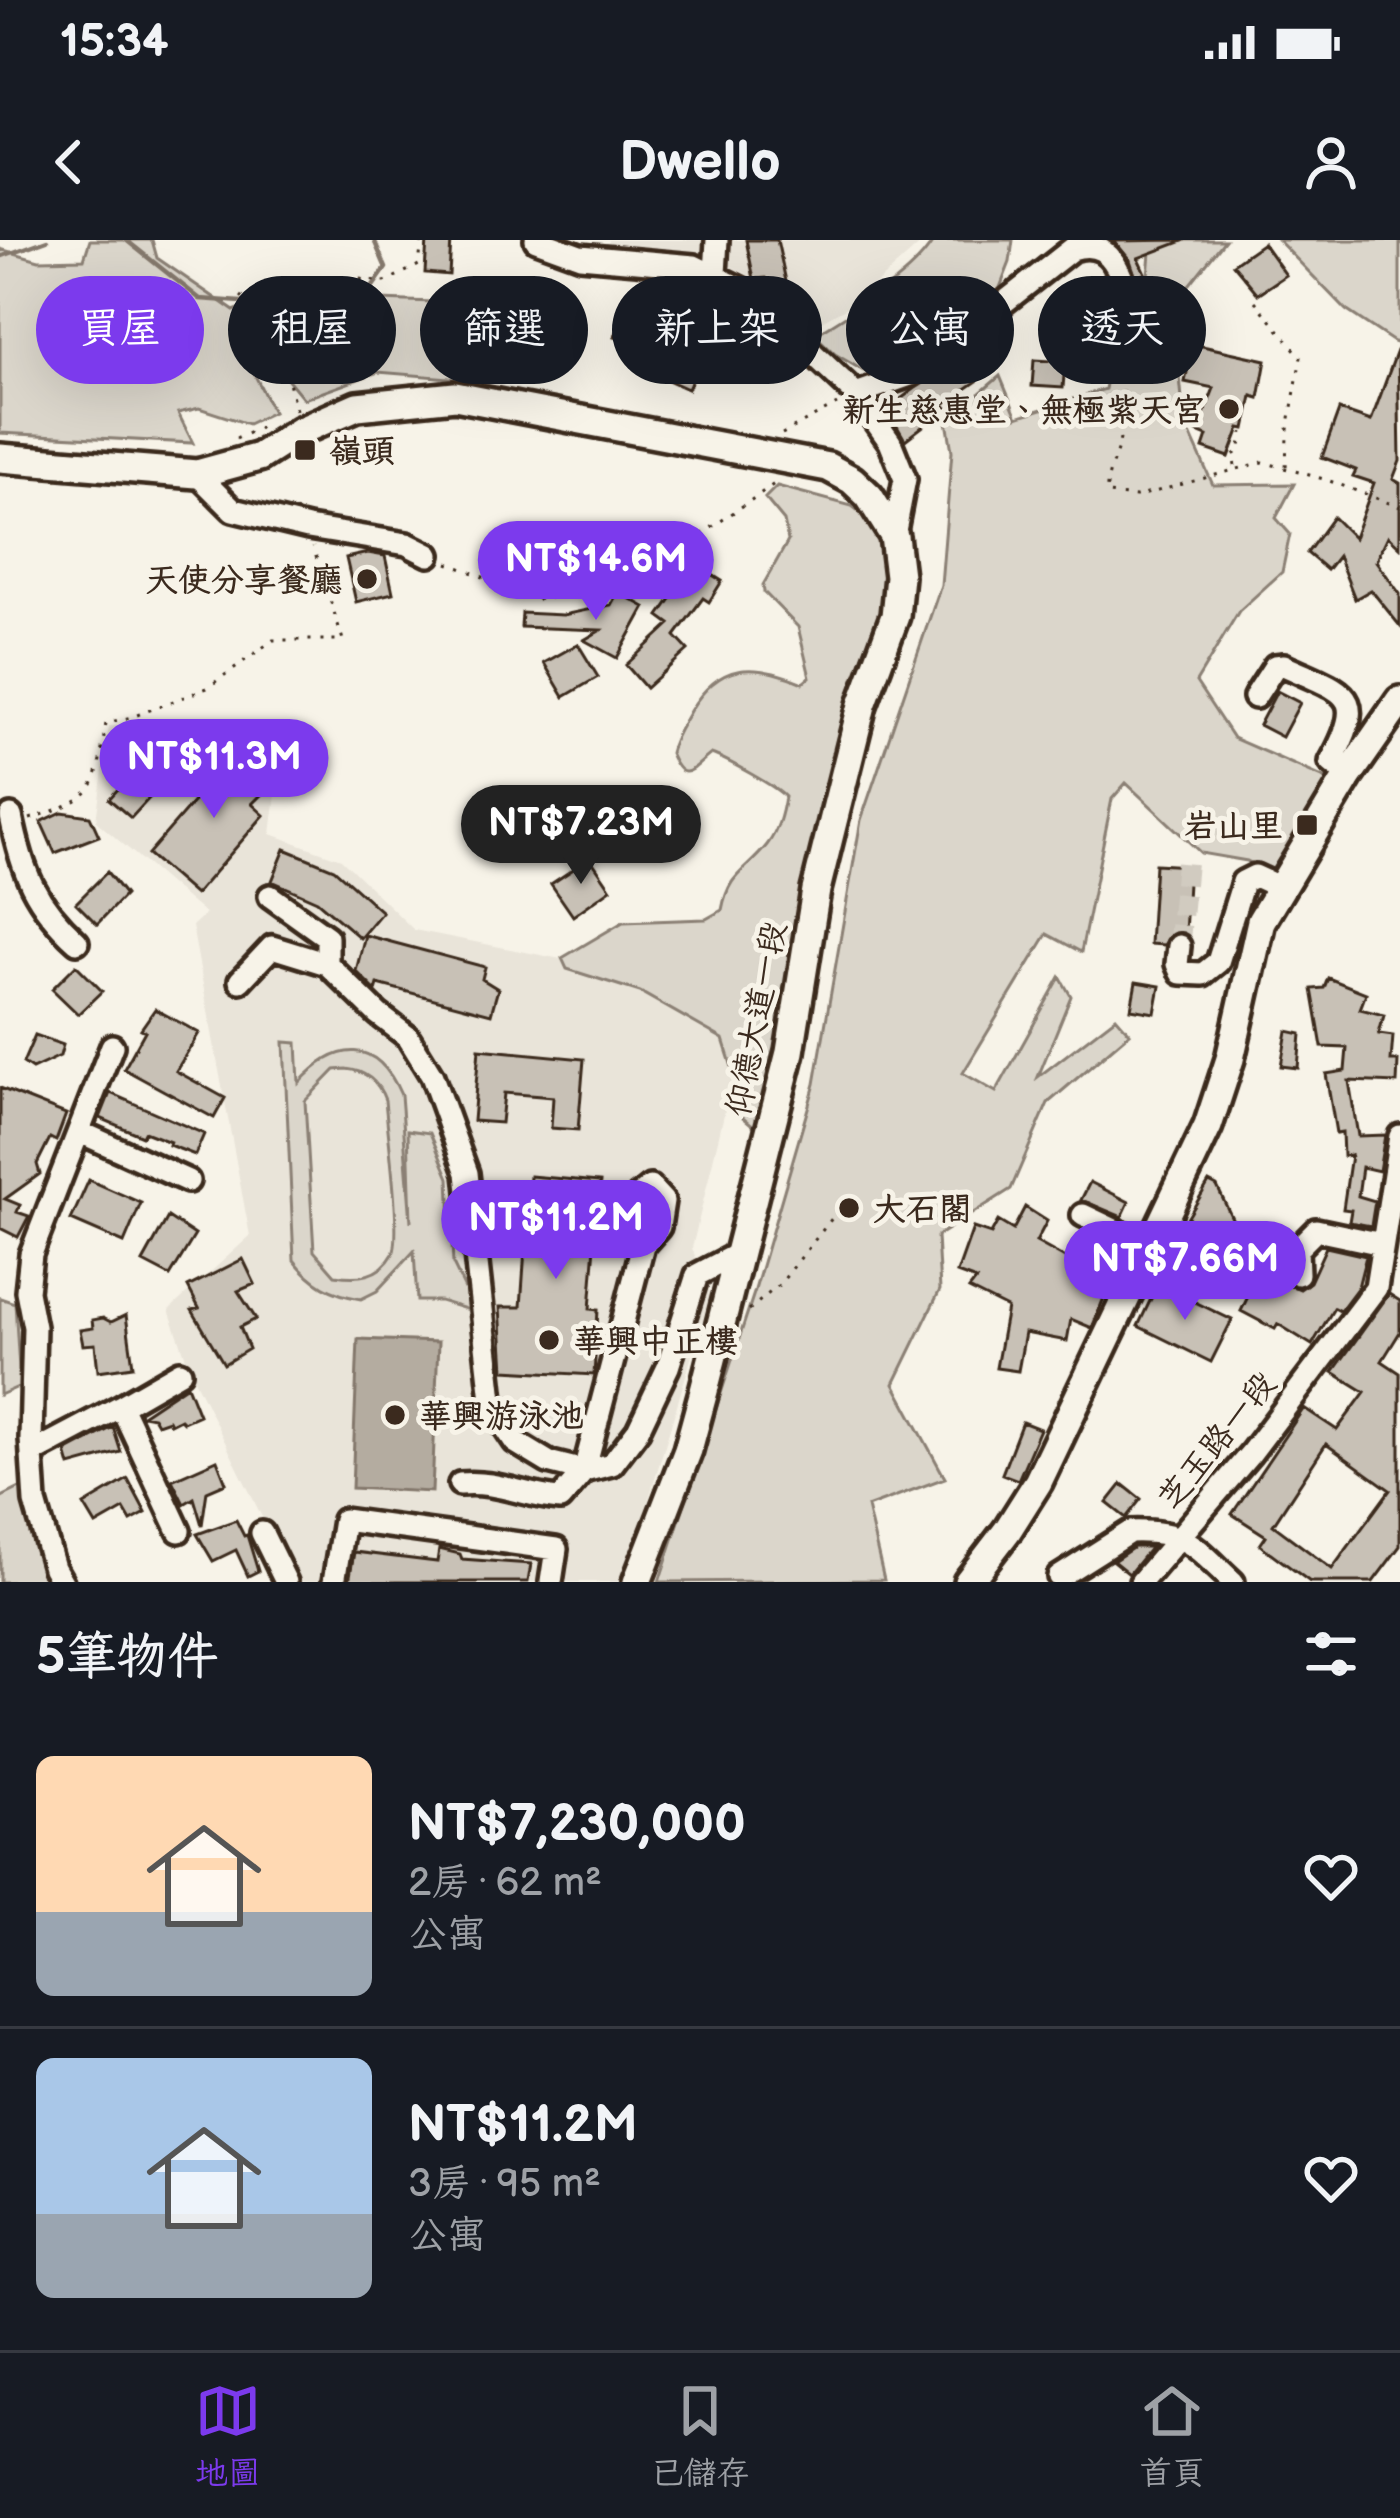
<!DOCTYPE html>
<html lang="zh-TW">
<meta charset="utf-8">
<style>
body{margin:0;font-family:"Balsamiq Sans","LXGW WenKai TC",sans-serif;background:#20242c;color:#f1f3f6;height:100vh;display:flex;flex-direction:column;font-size:45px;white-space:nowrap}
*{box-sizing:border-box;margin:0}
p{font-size:39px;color:#9ea1a6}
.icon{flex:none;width:66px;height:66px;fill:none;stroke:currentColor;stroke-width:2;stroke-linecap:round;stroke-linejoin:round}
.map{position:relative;height:1342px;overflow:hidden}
.details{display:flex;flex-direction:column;background:#171b24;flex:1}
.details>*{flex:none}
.top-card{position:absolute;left:36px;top:36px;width:1329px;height:108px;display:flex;gap:24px}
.price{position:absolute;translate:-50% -102px;padding:0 27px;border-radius:42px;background:#7c3aed;color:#fff;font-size:39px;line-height:78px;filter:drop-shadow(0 3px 6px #0008)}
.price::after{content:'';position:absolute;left:50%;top:72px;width:36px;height:27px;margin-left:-18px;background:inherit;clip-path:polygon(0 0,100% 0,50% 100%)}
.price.active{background:#222;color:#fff}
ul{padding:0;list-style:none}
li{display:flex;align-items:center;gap:36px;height:300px;padding:0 36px}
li+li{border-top:3px solid #363941}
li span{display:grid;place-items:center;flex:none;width:336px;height:240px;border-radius:18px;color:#555}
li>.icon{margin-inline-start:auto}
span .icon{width:144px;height:144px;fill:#fffc;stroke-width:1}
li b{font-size:51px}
h2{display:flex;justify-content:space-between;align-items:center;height:144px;padding:0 36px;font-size:51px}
.tag{padding:0 42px;border-radius:54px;background:#171b24;box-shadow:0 12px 48px #0002;font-size:42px;line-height:108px}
.tag.active{background:#7c3aed;color:#fff}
.status{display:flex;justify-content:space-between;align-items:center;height:84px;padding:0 60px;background:#171b24;direction:ltr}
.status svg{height:33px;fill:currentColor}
header{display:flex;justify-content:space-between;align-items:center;height:156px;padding:0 36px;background:#171b24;font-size:54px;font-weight:700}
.menu{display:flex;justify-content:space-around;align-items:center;height:168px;border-top:3px solid #363941;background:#171b24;font-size:33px;color:#9ea1a6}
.menu a{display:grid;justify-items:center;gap:6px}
.menu .active{color:#7c3aed}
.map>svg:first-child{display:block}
.built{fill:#e9e4d9}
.green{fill:#dbd6cb;stroke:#8b8074;stroke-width:3;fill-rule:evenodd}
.water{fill:#b4aca0;stroke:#84786c;stroke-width:3}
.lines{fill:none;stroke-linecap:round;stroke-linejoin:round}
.stream{stroke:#84786c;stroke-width:4.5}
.building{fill:#c8c1b6;stroke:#3b2a1e;stroke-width:3;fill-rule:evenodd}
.minor-tunnel{stroke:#d1cbc0;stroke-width:21;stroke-dasharray:21 10;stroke-linecap:butt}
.minor-casing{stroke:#3b2a1e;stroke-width:30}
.major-casing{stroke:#3b2a1e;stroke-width:36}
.path{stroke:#3b2a1e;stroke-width:3;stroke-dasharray:3 9;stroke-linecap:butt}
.minor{stroke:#f7f3e8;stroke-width:21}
.major{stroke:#f7f3e8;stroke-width:27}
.poi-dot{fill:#3b2a1e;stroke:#f7f3e8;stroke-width:4.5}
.labels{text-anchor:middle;stroke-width:10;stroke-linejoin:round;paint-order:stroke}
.poi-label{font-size:33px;font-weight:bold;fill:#3b2a1e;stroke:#f7f3e8;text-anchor:start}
.street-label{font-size:33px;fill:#3b2a1e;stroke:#f7f3e8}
</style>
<div class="status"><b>15:34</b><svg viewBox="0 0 49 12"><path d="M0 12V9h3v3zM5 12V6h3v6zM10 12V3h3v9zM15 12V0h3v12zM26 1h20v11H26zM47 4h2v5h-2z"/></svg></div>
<header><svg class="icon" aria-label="back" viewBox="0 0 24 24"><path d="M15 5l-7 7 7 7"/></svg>Dwello<svg class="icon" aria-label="person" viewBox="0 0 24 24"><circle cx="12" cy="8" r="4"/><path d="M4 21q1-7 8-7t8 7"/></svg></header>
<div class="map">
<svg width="1400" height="1342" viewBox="0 0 1400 1342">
<rect width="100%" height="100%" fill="#f7f3e8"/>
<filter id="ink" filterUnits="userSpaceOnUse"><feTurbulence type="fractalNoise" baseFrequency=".00833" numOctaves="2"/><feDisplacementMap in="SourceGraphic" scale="24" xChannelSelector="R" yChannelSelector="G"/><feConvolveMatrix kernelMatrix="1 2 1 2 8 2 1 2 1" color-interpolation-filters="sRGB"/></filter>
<g filter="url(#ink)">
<path class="built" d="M609,0H925L856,62L807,89L747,34L703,13H627L606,10Z
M109,486L223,490L283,499L271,594L341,619L414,690L632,733L743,795L692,1008L710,1055L624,1342H294L192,1135L169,1070L250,996L192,686L205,674L96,581Z"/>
<path class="green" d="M90,0H152L157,18L234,71L271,56L461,63L506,77L497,142L378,132L304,159L263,109L248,121L273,172L248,184L199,168L178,173L193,203L0,193V9L39,20L84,19Z
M934,0H1013L1010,22L994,63L884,143L835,114L815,95C852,72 912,37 934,0Z
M1151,0H1225L1166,74L1178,116L1184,180L1213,245L1294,244L1276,278L1290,294L1282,332L1239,371L1196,442L1233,498L1329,540L1270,633L1247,621L1201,613L1126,543L1112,559L1081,712L1047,694L963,833L996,852L1060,737L1071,756L1038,837L1116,777L1130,793L1048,863L1011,949L937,996L940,1050L894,1144L945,1238L867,1267L884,1340L659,1342L755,1050L815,844L861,580L941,345L952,211L947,181L1000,136L1017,177L1105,149L1119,75L1147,48Z
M1278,0H1400V106L1346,70Z
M777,246L852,266L881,288L894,356L789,802L754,905L756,888L738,873V846L723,799L640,752L567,729L562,718L623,682L706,679L722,670C729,632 746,632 767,605C778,591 782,574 785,557C777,547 724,518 711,514C692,528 684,547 670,513C673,498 683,484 690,471C719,422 753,422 803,443L810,437L798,387L764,352L763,345L788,301L784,281L765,258Z
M284,802L297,803L299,843C337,801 376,797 401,855L411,982L408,890L430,893L449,938L453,1024L467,1053L469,1070L440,1061H417L414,1011L377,1051L361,1059C331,1054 313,1044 294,1020ZM346,829C366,831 378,841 385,860C387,886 402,998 393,1014C380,1037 358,1039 335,1035L314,1011L305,861L335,830Z
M0,1058L15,1063L20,1146L0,1155Z
M24,1246L53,1342H0V1258Z"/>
<path class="water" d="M358,1099L438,1102L432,1252L352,1248Z"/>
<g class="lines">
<path class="stream" d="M126,0L200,59L295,66L362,62L386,28L374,0
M0,17L47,0"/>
</g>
<path class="building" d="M427,0H451L449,35L425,33Z
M746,0H777L787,46L769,50L766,38L754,39Z
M1114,1L1182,0L1183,1L1138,18L1145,33L1136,38L1130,20Z
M1263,3L1286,35L1258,54L1233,24Z
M622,77L645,85L639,105L615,97Z
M642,97L700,124L688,149L630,123Z
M980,101L993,130L944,164L947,168L905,200L887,169Z
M1193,104L1266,120L1259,158L1252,156L1245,189L1240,188L1229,217L1203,208L1207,196L1197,192L1214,148L1185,142Z
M1398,108L1400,221L1393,239L1400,243V307L1388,296L1376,321L1400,354V386L1371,350L1355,359L1338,316L1327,330L1307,313L1333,277L1354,298L1374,243L1353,236L1356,230L1322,217L1339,170L1371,181Z
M1034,120L1065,122L1063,148L1032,146Z
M368,313L385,316L393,353L356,362L346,318Z
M701,328L722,341L709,362L703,358L675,396L688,410L646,448L626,425L670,384L659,376L678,349L684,354Z
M618,352L645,367L617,418L584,400L601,390L521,387L522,373L563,375L611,365Z
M578,404L598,437L564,457L544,423Z
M1277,451L1300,463L1282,497L1259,485Z
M226,499L273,543L252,564L264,575L195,655L148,614L222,529L210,517Z
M154,509L176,529L131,578L109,559Z
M62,572L90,576L99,596L55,613L41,582Z
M285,609L334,629L382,672L360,698L317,661L272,641Z
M590,618L611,649L573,676L551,644Z
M1155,624L1189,626L1185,693H1172L1164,705L1150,704Z
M107,632L125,655L97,684L76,663Z
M365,695L485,727L482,739L498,749L491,774L378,744L376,751L356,731Z
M76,725L102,751L78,774L52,749Z
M1328,738L1366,753L1360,769L1384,775L1379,794L1393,796L1391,821H1398L1397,843L1349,841L1358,896L1385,895L1379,931L1362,927L1358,956L1375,961L1371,986L1349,982L1351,970L1343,969L1351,915L1343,916L1342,892L1336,893L1326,834L1345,831L1347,808L1322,807L1312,749L1324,748Z
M1136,742L1160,746L1155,773L1131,769Z
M155,769L199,793L176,831L225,858L214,878L124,829L145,791L141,789Z
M1287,791L1301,794L1298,828L1281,826Z
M35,795L63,805L60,816L32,829L23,823Z
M479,809L584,819L578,890L551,888L553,857L504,853L501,883L473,881Z
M0,848L66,874L56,901L50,898L37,924L40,934L5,959L20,965L17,972L29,976L18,997L0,988Z
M110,853L204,894L195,915L169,905L170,902L144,892L142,896L100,878Z
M530,936L600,942L590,1069L598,1070L594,1135L504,1130L500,1067H521Z
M89,940L141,963L124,1003L71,980Z
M1090,942L1129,962L1122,977L1081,960Z
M1209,942L1217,946L1236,987L1250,991V998L1228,1026L1215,1002L1182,987Z
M1025,967L1047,981L1036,1002L1065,1018L1077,1001L1098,1016L1082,1040L1107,1050L1092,1088L1071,1079L1067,1101L1025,1093L1018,1131L996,1128L1007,1068L969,1049L976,1040L957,1033L973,988L991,994L998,981L1013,990Z
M168,977L195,995L170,1036L143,1022Z
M1326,1007L1366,1016L1358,1047L1340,1071L1334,1068L1312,1105L1278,1084L1275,1089L1241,1071L1268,1015L1283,1024L1286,1043L1300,1049L1310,1042Z
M243,1019L255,1044L238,1051L256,1079L240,1087L249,1109L224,1124L192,1070L199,1068L188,1047Z
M1158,1044L1232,1080L1211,1122L1138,1086Z
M1389,1054L1400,1061V1092L1382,1121L1400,1133V1306L1373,1342H1310L1260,1305L1266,1296L1232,1274L1304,1168L1337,1190L1365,1152L1333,1132ZM1326,1204L1390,1250L1332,1329L1273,1285Z
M126,1075L133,1126L98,1131L95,1104L83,1105L80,1090L93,1088L92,1080L103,1078L111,1082Z
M187,1145L199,1175L183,1182L180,1179L170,1184L168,1180L157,1184L153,1177L142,1175Z
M1022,1182L1040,1189L1018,1240L1002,1234Z
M113,1187L121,1212L70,1226L66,1212Z
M217,1220L226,1243L207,1251L202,1285L194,1258L184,1264L172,1240Z
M128,1239L146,1273L131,1281L124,1269L96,1285L84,1265Z
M1122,1244L1141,1259L1126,1278L1107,1263Z
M236,1280L244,1296L247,1295L258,1331L248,1336L236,1310L213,1321L197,1294Z
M1134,1307H1151L1129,1334L1113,1321Z
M439,1309L460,1314L462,1319L531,1324L528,1342H349L354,1312L437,1322Z"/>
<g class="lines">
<path class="minor-tunnel" d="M1179,706L1187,616"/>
<defs>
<path id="minor" d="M536,0L580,16L694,26L749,53L856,154L890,202L905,239L894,296
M715,34L717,0
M856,154L913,134L1072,9C1097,1 1111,12 1121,36
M197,234L233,270L308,288L407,304L429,315
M1255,457L1275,426L1284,425C1346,454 1369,452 1331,522L1348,536
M11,576C22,632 35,664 77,702
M270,656L327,697V724
M1179,706L1177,724L1181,733L1203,734L1218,722L1243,642L1255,636L1279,647
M240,741L272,707L327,724L378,774L408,797L432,836L467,933L493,1169L515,1202L548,1222L584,1231L612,1224L638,1190L668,1127L697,1035L739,1013
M80,892L188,941
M650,947L663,961L659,987L643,1005L632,986L634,960Z
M1083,975L1150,1007
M1298,1034L1297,1009L1316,990L1382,1004
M121,1166L180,1132
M32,1213L121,1166L179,1291
M460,1244C494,1240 525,1256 560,1259L584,1231L643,1005
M262,1293L286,1342
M1059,1337L1130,1292C1187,1290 1194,1306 1233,1342
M62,1342L54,1328L35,1262L31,1199L34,1087L27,1051L31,1014L112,806
M334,1342L344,1280L556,1309L551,1342
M1141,1342L1251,1213L1376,1048L1400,896"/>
<path id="major" d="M0,218L197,234L259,217L300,191L357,166L455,156L828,227L852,240L869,256L894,296L899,336L895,376L862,465L816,650L790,812L704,1151L688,1210L637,1342
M968,1342L1007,1291L1038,1242L1208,886L1230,819L1261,681L1348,536L1400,461"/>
</defs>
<use href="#minor" class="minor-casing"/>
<use href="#major" class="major-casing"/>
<path class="path" d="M1126,55C1120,102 1124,144 1121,190C1120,214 1105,231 1107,254L1136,257L1263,222L1327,240L1400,267
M241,56L274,85
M1255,61L1301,117L1287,195L1286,229
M296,170L275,86C307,76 343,77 350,38L385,42L419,25L422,0
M782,194L837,164
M236,199L265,185
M1235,226L1233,215L1239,211L1243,192
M448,323L541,360L649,331L777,242
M30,579C98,556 95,553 106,483L132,477L207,448L273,400H343L313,307
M749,1070L780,1044L844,963"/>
<use href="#minor" class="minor"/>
<use href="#major" class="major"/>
</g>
</g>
<g class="poi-dot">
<circle cx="1229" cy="169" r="12"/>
<rect x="293" y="198" width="24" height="24" rx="6"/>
<circle cx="367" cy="339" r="12"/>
<rect x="1295" y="573" width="24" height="24" rx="6"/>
<circle cx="849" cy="968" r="12"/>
<circle cx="549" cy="1100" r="12"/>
<circle cx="395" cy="1175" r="12"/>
</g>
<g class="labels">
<g class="poi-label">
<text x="1205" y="181" text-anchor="end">新生慈惠堂、無極紫天宮</text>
<text x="329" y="222">嶺頭</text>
<text x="343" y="351" text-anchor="end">天使分享餐廳</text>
<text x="1283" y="597" text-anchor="end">岩山里</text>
<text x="873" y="980">大石閣</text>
<text x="573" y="1112">華興中正樓</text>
<text x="419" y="1187">華興游泳池</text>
</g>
<g class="street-label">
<text transform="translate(755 779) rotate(-79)" y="12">仰德大道一段</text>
<text transform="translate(1216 1200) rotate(-51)" y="12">芝玉路一段</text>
</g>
</g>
</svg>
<b class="price" style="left:596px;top:383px">NT$14.6M</b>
<b class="price" style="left:214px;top:581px">NT$11.3M</b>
<b class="price active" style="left:581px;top:647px">NT$7.23M</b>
<b class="price" style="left:556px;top:1042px">NT$11.2M</b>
<b class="price" style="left:1185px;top:1083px">NT$7.66M</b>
<div class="top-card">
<a class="tag active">買屋</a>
<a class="tag">租屋</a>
<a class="tag">篩選</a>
<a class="tag">新上架</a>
<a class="tag">公寓</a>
<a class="tag">透天</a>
</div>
</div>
<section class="details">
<h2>5筆物件<svg class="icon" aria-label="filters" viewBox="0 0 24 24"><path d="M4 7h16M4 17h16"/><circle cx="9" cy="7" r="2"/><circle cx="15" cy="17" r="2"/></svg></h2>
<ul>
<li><span style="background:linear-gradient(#ffd9b3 65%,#9aa5b1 0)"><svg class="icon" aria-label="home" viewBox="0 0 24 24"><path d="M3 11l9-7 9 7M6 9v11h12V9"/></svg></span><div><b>NT$7,230,000</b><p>2房 · 62 m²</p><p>公寓</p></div><svg class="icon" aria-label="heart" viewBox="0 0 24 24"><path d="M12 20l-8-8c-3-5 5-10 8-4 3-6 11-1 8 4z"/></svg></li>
<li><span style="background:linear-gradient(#a9c7e8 65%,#9aa5b1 0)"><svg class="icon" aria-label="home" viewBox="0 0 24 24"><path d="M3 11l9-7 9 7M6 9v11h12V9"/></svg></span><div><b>NT$11.2M</b><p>3房 · 95 m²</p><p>公寓</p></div><svg class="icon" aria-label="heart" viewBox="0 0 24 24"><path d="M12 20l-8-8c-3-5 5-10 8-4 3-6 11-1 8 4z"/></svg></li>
</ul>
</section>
<nav class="menu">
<a class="active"><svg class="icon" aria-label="map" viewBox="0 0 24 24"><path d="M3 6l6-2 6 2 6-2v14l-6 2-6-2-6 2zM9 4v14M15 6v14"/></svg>地圖</a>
<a><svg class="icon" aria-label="saved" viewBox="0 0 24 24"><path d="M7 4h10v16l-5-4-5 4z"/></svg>已儲存</a>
<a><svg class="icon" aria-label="home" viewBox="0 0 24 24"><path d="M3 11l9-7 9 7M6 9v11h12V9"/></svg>首頁</a>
</nav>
